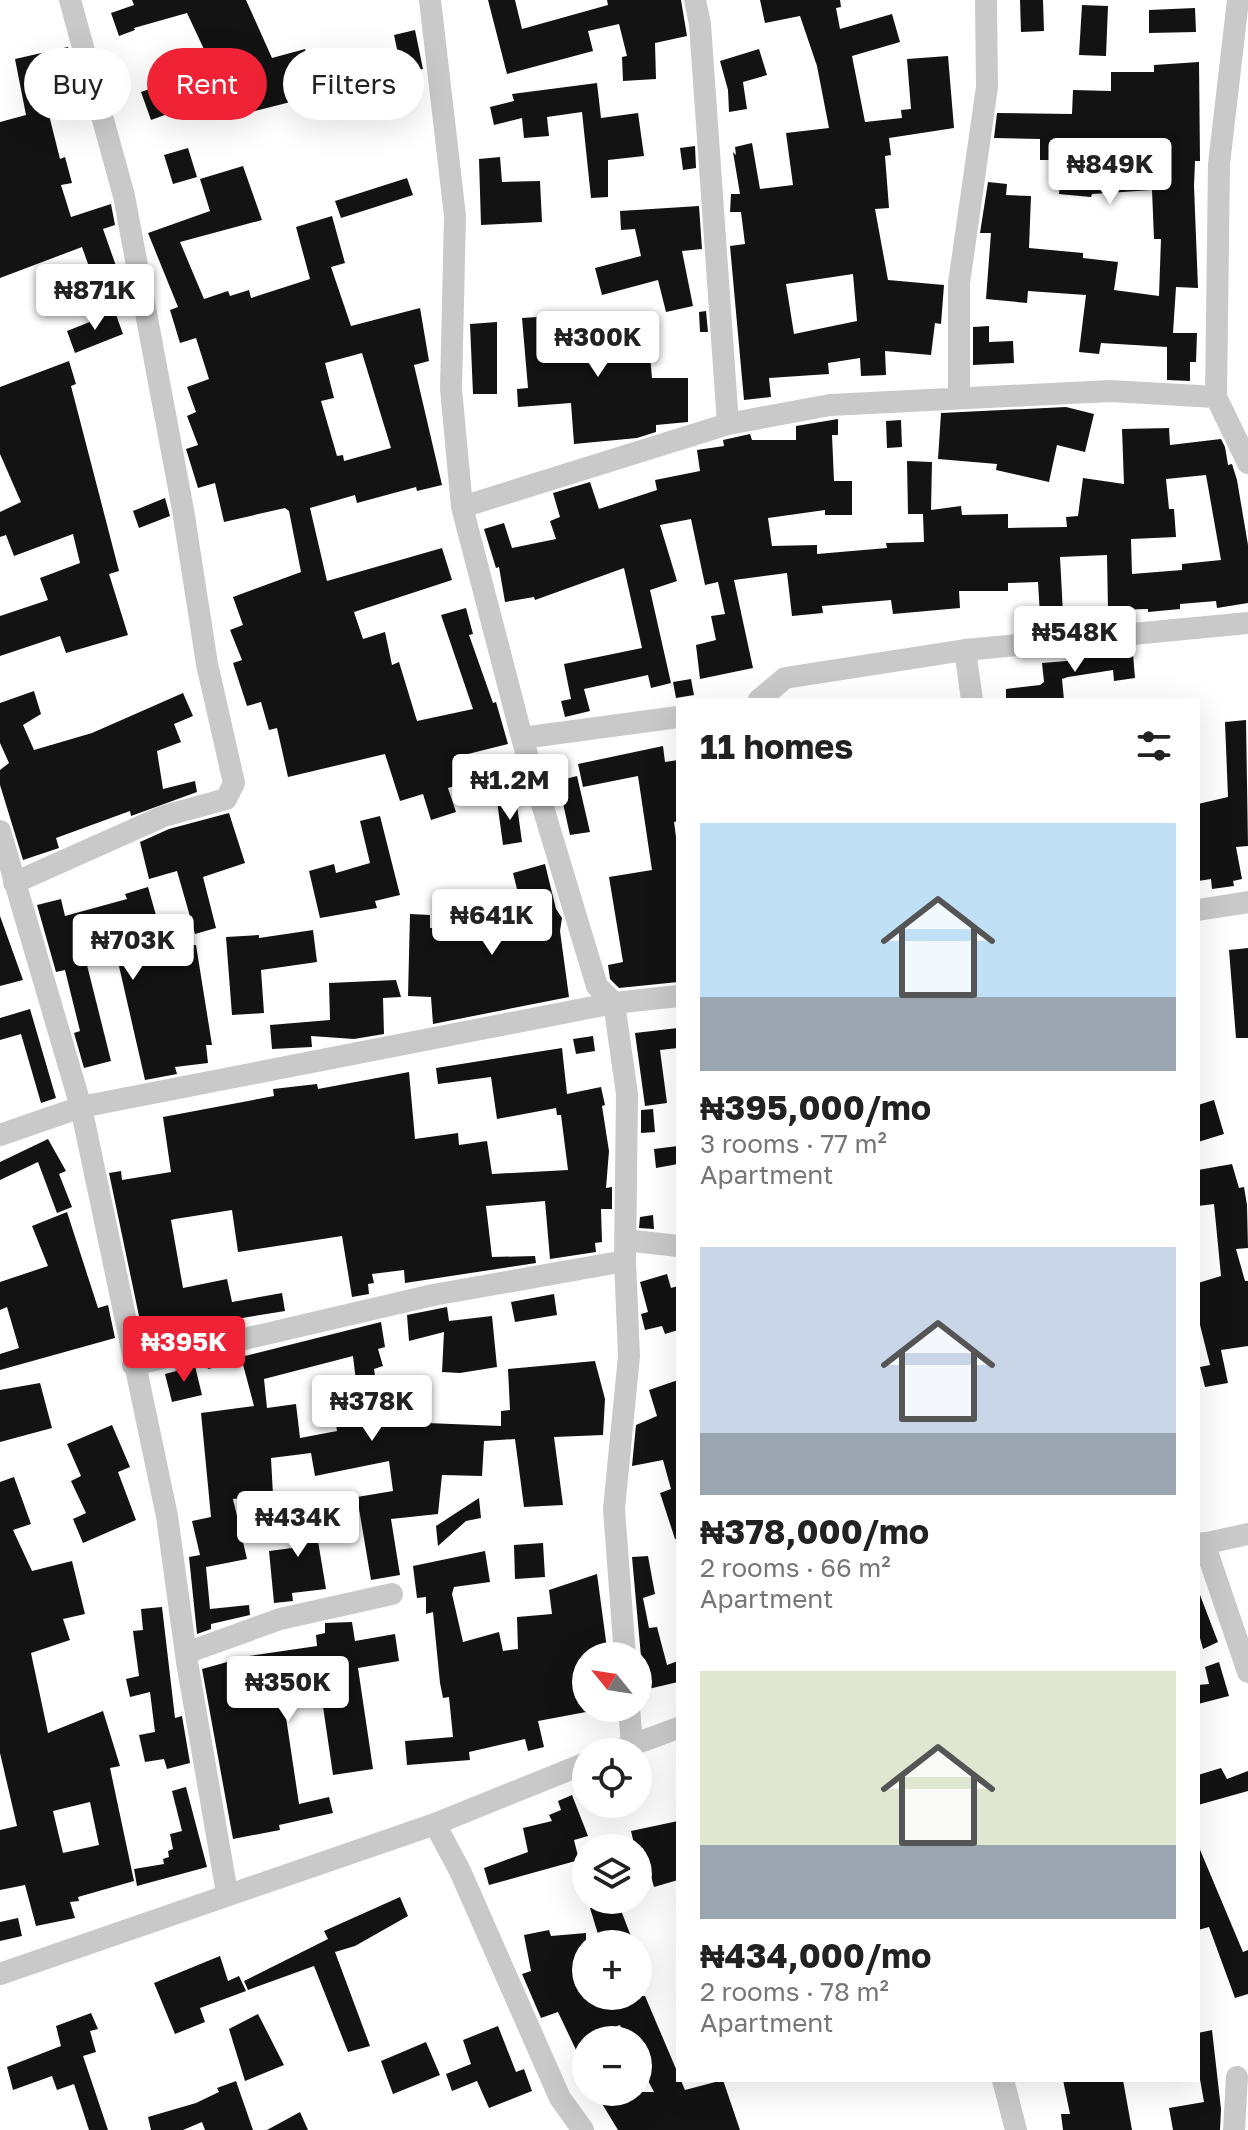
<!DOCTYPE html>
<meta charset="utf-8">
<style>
body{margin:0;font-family:"Golos Text",sans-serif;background:#f2f2f2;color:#222;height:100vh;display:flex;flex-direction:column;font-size:30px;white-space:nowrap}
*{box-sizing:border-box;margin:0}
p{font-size:26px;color:#767676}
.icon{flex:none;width:44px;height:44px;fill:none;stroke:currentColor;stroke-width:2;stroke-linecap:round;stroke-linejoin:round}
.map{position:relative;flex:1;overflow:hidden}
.drawer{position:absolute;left:676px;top:698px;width:524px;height:1384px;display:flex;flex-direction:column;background:#fff;border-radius:0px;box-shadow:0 8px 32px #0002}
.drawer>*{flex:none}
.guide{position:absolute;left:24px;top:48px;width:532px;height:72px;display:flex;gap:16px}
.needle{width:52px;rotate:300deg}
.controls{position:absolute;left:572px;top:1642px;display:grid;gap:16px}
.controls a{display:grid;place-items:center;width:80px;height:80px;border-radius:50%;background:#fff;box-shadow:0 8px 32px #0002;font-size:40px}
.price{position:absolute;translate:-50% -68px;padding:0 18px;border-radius:8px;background:#fff;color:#222;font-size:26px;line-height:52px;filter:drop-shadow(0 2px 4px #0008)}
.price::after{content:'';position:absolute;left:50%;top:48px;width:24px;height:18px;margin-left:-12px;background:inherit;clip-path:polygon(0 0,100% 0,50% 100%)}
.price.on{background:#f02236;color:#fff}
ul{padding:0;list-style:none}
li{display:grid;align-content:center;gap:16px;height:424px;padding:0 24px}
li span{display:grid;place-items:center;height:248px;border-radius:0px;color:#555}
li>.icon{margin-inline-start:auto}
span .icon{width:144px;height:144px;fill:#fffc;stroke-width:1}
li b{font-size:34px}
h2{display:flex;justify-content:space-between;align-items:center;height:96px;padding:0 24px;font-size:34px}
.chip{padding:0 28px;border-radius:36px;background:#fff;box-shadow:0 8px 32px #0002;font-size:28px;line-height:72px}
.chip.on{background:#f02236;color:#fff}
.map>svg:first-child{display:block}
.building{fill:#131313;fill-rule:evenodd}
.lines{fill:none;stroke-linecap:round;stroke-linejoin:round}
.minor{stroke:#c9c9c9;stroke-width:22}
</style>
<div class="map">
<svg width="1248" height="2130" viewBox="0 0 1248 2130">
<rect width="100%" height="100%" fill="#fff"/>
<path class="building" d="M132,0H246L272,58L305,49L318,95L243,114L225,55L210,62L187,13L134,28L135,30L119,36L111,13L134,5Z
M488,0H515L522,29L608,5L607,0H681L687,36L655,43L656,79L623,81L622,57L627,56L619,24L588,31L593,51L507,74Z
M760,0H840L841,7L836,8L840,29L892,14L900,42L852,56L865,122L902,118L901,110L911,109L907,59L948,56L954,128L889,138L891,155L885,156L889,208L875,209L888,280L944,285L941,324L935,323L931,355L885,351L886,375L861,376L860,358L828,363L829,374L769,378L771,397L744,400L730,246L745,244L741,212H730L731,194H740L733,152L736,155L735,147L752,143L760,189L793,185L786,133L829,128L817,66L800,16L765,23ZM853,274L857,321L794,334L786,284Z
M1020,0H1043L1044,31L1021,32Z
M1082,5L1108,6L1106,56L1079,55Z
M1195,8L1196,32L1149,33V10Z
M415,30L423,69L402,73L394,35Z
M68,47L80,90L45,99L60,159L65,157L72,183L61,185L71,217L111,204L115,225L103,229L128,300L104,309L82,247L0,278V122L26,115L15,59Z
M759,49L767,75L743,82L747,109L729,112L728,90L720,61Z
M1199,62L1200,161H1195L1194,186L1198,288L1176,287L1173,333H1197L1196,362H1190V381L1167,380V347L1101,343L1099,354L1079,352L1086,295L1028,291L1027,303L986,299L991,233H980L988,182L1007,184L1006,195L1031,196L1029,248L1083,253V258L1118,262L1114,290L1159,296L1161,239H1154L1152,190L1092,194L1091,197L1059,194L1062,160H1040V139L994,138L997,113L1072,114L1073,90L1111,91V72H1154V65Z
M597,83L601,118L638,113L644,156L608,160V197L591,198L582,112L547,117L549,136L524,138L522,118L494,125L490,107L514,101L512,94Z
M163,84L173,112L151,120L141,92Z
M695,146L696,168L683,170L680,148Z
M188,148L197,177L173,184L164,155Z
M500,157L502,182L540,181L542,222L481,225L479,159Z
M243,166L262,220L180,242L204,299L228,291L230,296L249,290L251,298L310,279L296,227L332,216L345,263L331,267L351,326L420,308L429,361L414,365L442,485L417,491L416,487L357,503L355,495L310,508L327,581L442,548L452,580L354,612L363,639L385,632L392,665L399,662L417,721L473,709L441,615L466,608L473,634L469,635L493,703L496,702L508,744L460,756L467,782L448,788L456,812L431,820L423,794L400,801L385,754L288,777L277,728L269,730L261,702L247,706L233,663L242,660L230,630L243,625L233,597L301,572L289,511L285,508L224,522L215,483L198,488L186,449L198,445L187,416L196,412L187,387L209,379L196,338L180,343L170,310L178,307L148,233L210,211L200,179ZM362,353L391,448L344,461L343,455L337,456L321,401L334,398L325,363Z
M407,178L413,195L341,218L335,201Z
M699,206L702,249L682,251L693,306L666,312L658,280L602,295L595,268L641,256L635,229L621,230L620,211Z
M706,311L708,332H700L699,312Z
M115,312L123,334L75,353L67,331Z
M598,313L599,337L648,333L652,378H688V422L656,425V432L637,438L574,444L571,403L518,407L517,389L528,388L522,318Z
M497,322V394H473L470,324Z
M989,326V342L1013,341L1014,363L973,365V327Z
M69,361L76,384L71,386L119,571L109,574L128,635L66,653L60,636L0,656V616L48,600L40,578L80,563L73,534L14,556L6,535L0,537V512L21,502L0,454V387Z
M1066,407L1094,414L1085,452L1057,445L1049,482L996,470L997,464L938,459L941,413Z
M838,419V435H832L834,481H852V515H825V510L768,518L772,546L817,545V554L887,548L886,543L924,542L923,514H908L907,461L932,462L931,510L961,506L962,515L1008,514V528L1067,527L1066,517L1078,516L1083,478L1124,484L1122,429L1169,428L1170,445L1221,439L1225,447L1228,465L1232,464L1237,480L1248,545V603L1217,608L1216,601L1180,604V609L1148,612V609L1108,610L1107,555L1060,557L1063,614L1040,615L1038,582L1008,583V591H959L960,608L893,614L891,600L822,606L823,613L792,616L787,573L734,580L753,668L700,679L696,645L716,640L711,616L725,614L718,582L705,585L691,519L660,525L677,581L650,590L671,683L651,688L648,675L584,689L590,711L565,717L561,701L571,699L564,664L642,648L624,568L535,600L534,597L505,602L499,567L496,568L484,529L504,523L512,548L556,539L550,521L560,517L553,493L590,482L599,509L657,490L655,480L700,471L697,450L724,446L723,440L750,434L752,440H796V426ZM1206,475L1221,560L1182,564V570L1132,574L1131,539L1176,537L1174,509H1169L1166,479Z
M901,420L902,447L887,448L886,421Z
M165,498L170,516L139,528L133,511Z
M1120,649L1121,655L1133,654L1135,678L1114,681L1113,670L1068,677L1062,679L1064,700H1006V689L1040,685L1044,682L1042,663L1079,660L1078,655Z
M691,679L694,695L676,698L673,682Z
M34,691L41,714L23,725L34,750L92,733L183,693L193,716L174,724L181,742L157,751L163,789L195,781L197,792L131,816L130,811L56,838L59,848L23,860L0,785V770L9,763L0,743V703Z
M1246,720L1248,846L1236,847L1242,879L1233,881L1234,886L1212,889L1211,879L1198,881V804L1228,797L1225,722Z
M663,746L665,762L678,760V821L674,822L678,852V982L619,988L610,979L608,965L623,962L609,877L652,870L638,776L583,787L578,764Z
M577,776L590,832L570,835L558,781Z
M516,798L522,842L503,845L497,801Z
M229,813L245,863L203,877L216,928L195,934L177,871L149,879L140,842L169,829Z
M380,816L400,895L375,901L377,908L320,918L309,871L334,864L336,873L370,863L360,821Z
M545,864L556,909L562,918L560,931L569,997L433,1024L431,997L408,996L410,914L430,915V928H508L504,899L519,897L513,873Z
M148,887L165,947L196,945L212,1045H206L208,1063L175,1067L177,1074L145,1080L116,953L86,961L111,1061L84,1068L74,1033L80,1031L65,970L56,972L37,905L61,899L65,916L127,899L125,894Z
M0,916L23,980L0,986Z
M313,930L317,962L261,970L264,1013L232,1015L226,937L259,935V938Z
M1248,948V1038H1236L1229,950Z
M396,980L401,997L383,998L384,1034L354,1039L311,1036L312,1047L272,1049L270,1025L330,1020L329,983Z
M30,1009L56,1098L41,1103L21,1034L0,1040V1018Z
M678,1028V1048L660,1050L667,1103L645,1106L635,1033Z
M593,1036L595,1051L576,1054L573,1039Z
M562,1048L567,1094L601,1087L605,1105L602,1106L609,1151L606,1188L612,1187V1209H601L602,1242L595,1243L596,1252L550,1259L545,1201L486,1206L492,1257L535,1256L536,1263L405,1283L404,1270L372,1274L374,1283L368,1284L369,1294L352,1297L342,1236L238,1252L232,1210L175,1219L171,1220L183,1288L227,1279L232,1302L282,1293L285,1311L218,1322L220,1330L199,1335L197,1328L144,1340L109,1173L121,1171L122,1180L171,1172L163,1117L274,1096L273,1089L317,1084L318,1089L409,1072L415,1139L458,1133L459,1145L487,1141L492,1174L568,1170L561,1115H557L556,1108L497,1119L491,1077L438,1084L436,1068Z
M1214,1100L1224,1134L1198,1142V1105Z
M653,1109L655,1132L641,1133V1110Z
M48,1139L66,1171L59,1174L72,1207L57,1213L38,1162L0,1180V1162Z
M678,1146V1164L656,1168L654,1149Z
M1232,1164L1239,1188L1244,1187L1247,1205L1248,1248L1236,1249L1245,1281H1248V1346L1221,1350L1228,1383L1205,1387L1200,1367L1210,1365L1198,1317V1283L1221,1276L1214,1204L1198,1206V1170Z
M67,1212L98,1308L108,1305L115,1338L0,1370V1354L19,1348L7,1307L0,1310V1282L48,1266L32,1226Z
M653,1215L654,1229L639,1228L640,1217Z
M667,1274L671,1288L678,1286V1330L665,1334L662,1326L645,1330L641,1314L648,1312L640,1282Z
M554,1294L557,1315L515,1322L511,1302Z
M447,1307L449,1321L492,1316L497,1367L460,1373L442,1372L444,1332L409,1341L407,1315Z
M381,1322L385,1347L378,1349L383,1366L374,1369L380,1411L426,1408L427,1423L501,1426V1411L510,1410L508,1369L595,1361L605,1399L603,1435L554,1437L563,1505L524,1507L515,1439L484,1441L482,1476L442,1475L438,1514L391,1519L400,1575L371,1580L357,1497L393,1491L389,1461L315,1476L311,1453L271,1458L273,1495L233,1499L247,1559L206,1567L210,1609L249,1605L250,1615L211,1624V1629L197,1634L189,1557L200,1555L192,1521L211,1517L201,1413L254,1406L241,1357ZM353,1356L358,1398L333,1401L337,1431L300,1438L296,1404L267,1408L264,1379Z
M227,1357L229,1364L208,1369L206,1362Z
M195,1366L202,1395L172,1402L165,1374Z
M678,1380V1539H675L660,1493L671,1489L663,1460L632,1466L636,1425L657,1416L649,1390Z
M40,1383L52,1428L0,1442V1390Z
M112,1425L130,1467L118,1472L136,1520L83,1543L73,1519L86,1513L71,1481L81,1476L67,1444Z
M14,1477L31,1524L13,1530L32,1571L72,1561L85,1614L63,1619L70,1640L31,1653L48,1733L103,1711L120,1766L110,1768L134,1881L78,1897L79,1901L70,1902L75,1918L36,1926L25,1885L0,1890V1830L17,1826L0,1753V1482ZM90,1802L99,1845L63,1853L53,1811Z
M479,1498L481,1518L466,1521L438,1546L436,1526Z
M312,1505L326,1589L292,1593L293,1601L274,1603L269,1551L292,1548L288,1508Z
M543,1543L545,1577L515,1579L514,1545Z
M485,1551L490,1582L454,1587L452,1594L463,1642L499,1632L503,1651L518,1649L517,1617L552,1614L549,1590L597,1574L608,1656H586V1664L579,1666L586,1690V1712L538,1721L544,1747L528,1751L525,1739L469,1752L470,1760L407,1765L405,1741L453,1737L449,1697L443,1698L440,1683L433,1612L426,1614V1597L417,1598L413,1566Z
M648,1556L655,1594L643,1598L649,1628L657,1627L667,1665L678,1661V1682L644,1690L632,1557Z
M1200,1595L1218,1642L1203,1649L1198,1631Z
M162,1607L175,1718L182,1716L190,1763L167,1769L164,1759L145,1762L139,1735L155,1732L150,1692L130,1697L126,1679L139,1676L133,1631L143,1630L141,1609Z
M352,1622L355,1641L395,1634L399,1661L358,1668L373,1769L333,1775L319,1679L281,1684L299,1804L329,1797L333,1813L279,1825L280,1830L233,1839L202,1669L249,1656L317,1646L316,1635L325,1633V1623Z
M1219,1662L1229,1696L1198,1704V1685L1209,1684L1205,1667Z
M1221,1768L1227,1779L1248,1771V1791L1198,1805V1775Z
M186,1787L207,1867L137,1886L134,1869L164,1864L163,1859L169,1857L168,1851L173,1849L170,1834L182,1831L172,1791Z
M572,1795L588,1836L574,1840L579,1860L489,1885L484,1868L528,1852L523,1828L552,1821L549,1815L561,1810L558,1801Z
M678,1821V1880L654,1887L643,1848H635L631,1831Z
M1198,1845L1243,1952L1248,1950V1994L1235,1998L1209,1927L1198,1930Z
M400,1897L408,1916L355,1946L335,1952L370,2046L348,2052L314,1966L248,1990L244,1981L328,1939L324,1931Z
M617,1900L634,1944H601L590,1908Z
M18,1918L22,1936L0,1941V1922Z
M549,1930L551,1936L586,1933V1996H645L685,2090L723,2080L740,2130H618L595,2092H654L638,2061V2040H627L620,2025L586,2038V2071L558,2012L541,2018L522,1974L531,1971L524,1935Z
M220,1956L228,1981L239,1976L246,1991L200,2008L205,2022L175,2034L154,1983Z
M91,2013L98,2029L90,2031L96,2052L83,2056L108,2130H89L74,2084L57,2090L52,2076L13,2090L7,2067L61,2046L56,2026Z
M258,2014L284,2065L245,2081L229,2029Z
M498,2026L516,2072L524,2069L532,2091L489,2108L477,2081L452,2091L446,2074L471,2064L463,2040Z
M1212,2030L1221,2109L1220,2130H1173L1169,2108L1204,2102L1198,2068V2033Z
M426,2042L440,2075L393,2094L381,2061Z
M1063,2080H1123L1132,2130H1063L1061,2114H1070Z
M236,2081L253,2130H205L202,2122L183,2130H151L148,2117L196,2103L219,2092L217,2088Z
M300,2112L308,2130H267Z"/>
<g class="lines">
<path class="minor" d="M430,0L455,216L451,389L462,507L522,738L597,986L614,1003L627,1094L625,1261L629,1356L614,1509L625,1656
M695,0L700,24L728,424
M959,397V283L987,87L986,0
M1216,397L1248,463
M462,507L728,424L830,405L1110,391L1216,397L1219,164L1238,0
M965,650L972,700
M759,700L785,678L965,650L1248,623
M522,738L678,717
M0,831L81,1107L167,1516L187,1662L227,1893
M14,883L164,816L226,799L234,783L207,664L183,510L124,196L70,0
M1198,910L1248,902
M0,1135L81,1107L614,1003L678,996
M625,1240L678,1246
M133,1365L433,1295L625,1261
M1204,1543L1248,1672
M1198,1545L1248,1534
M186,1653L280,1619L392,1594
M629,1708L632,1744
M613,1752L678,1728
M435,1824L460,1871L560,2098L583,2130
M0,1974L435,1824L586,1763
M1003,2080L1016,2130
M1234,2130L1237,2077"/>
</g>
</svg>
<div class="controls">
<a><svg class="needle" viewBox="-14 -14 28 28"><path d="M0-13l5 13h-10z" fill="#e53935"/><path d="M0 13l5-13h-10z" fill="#767676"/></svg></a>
<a><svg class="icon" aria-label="locate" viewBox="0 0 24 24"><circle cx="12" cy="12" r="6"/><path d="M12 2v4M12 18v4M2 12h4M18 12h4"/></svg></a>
<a><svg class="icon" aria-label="layers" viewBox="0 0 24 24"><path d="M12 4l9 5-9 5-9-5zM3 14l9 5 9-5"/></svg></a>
<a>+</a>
<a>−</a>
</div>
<b class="price" style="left:1110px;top:206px">₦849K</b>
<b class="price" style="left:95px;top:332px">₦871K</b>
<b class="price" style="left:598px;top:379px">₦300K</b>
<b class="price" style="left:1075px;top:674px">₦548K</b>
<b class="price" style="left:510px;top:822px">₦1.2M</b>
<b class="price" style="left:492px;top:957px">₦641K</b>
<b class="price" style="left:133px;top:982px">₦703K</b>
<b class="price on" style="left:184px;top:1384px">₦395K</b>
<b class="price" style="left:372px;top:1443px">₦378K</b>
<b class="price" style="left:298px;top:1559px">₦434K</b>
<b class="price" style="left:288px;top:1724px">₦350K</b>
<div class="guide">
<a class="chip">Buy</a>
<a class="chip on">Rent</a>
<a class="chip">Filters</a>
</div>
<section class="drawer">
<h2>11 homes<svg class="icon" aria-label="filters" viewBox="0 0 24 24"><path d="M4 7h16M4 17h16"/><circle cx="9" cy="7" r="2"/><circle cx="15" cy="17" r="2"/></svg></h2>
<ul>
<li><span style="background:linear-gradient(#bfe0f5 70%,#9aa5b1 0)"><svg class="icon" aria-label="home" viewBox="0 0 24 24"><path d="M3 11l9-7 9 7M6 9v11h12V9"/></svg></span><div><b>₦395,000/mo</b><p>3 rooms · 77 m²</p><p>Apartment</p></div></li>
<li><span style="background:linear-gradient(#c9d6e8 75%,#9aa5b1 0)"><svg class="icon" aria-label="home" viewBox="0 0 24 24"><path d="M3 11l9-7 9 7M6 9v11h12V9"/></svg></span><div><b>₦378,000/mo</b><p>2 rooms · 66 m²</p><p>Apartment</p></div></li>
<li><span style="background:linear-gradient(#dfe7d0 70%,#9aa5b1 0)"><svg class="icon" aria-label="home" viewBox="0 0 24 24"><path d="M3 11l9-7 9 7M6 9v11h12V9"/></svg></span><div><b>₦434,000/mo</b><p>2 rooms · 78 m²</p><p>Apartment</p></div></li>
</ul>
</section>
</div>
